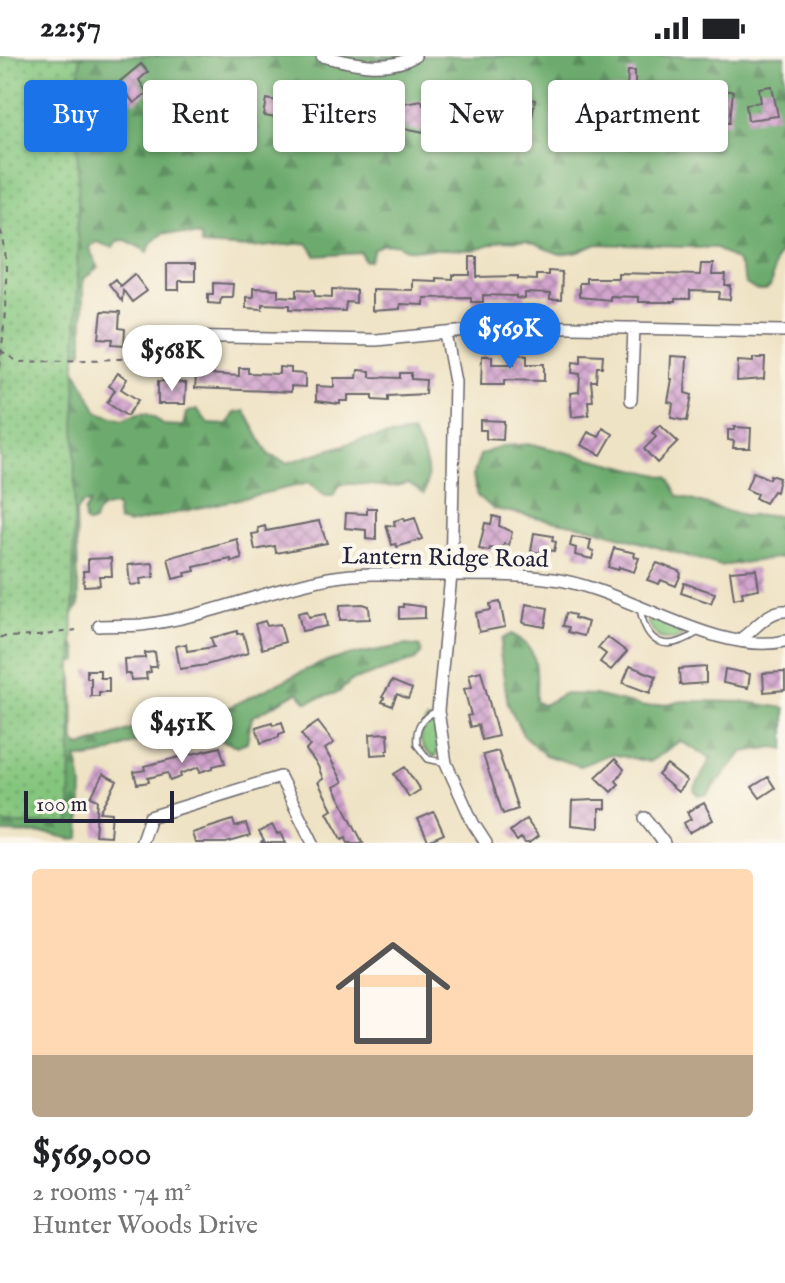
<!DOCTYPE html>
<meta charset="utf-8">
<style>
body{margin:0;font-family:"IM FELL English",serif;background:#f6f6f6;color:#202124;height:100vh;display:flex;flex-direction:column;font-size:30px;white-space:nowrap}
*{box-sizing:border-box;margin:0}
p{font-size:26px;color:#757577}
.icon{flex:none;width:44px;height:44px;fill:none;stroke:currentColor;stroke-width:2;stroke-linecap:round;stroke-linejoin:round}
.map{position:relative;height:787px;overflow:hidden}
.side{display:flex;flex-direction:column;background:#fff;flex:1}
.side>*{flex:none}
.banner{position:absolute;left:24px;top:24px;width:738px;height:72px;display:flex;gap:16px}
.scale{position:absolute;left:24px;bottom:20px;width:150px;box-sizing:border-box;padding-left:8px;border:4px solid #22223b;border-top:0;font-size:22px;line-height:28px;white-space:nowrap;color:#22223b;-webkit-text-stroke:6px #fbf7ec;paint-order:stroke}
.price{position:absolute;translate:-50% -68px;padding:0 18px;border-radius:28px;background:#fff;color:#222;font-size:26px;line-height:52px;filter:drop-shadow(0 2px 4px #0008)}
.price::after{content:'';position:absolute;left:50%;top:48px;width:24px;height:18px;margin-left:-12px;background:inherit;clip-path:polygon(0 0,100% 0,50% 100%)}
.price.current{background:#1a73e8;color:#fff}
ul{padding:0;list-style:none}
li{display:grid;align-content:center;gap:16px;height:424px;padding:0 32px}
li+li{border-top:2px solid #e0e0e0}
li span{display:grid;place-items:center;height:248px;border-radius:8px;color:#555}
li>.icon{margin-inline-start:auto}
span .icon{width:144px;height:144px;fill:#fffc;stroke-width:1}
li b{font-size:34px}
.chip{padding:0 28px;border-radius:8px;background:#fff;box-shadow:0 2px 6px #0004;font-size:28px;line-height:72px}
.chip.current{background:#1a73e8;color:#fff}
.status{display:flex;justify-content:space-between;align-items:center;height:56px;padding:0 40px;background:#fff;direction:ltr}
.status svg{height:22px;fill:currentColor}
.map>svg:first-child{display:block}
.green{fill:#85c67e;stroke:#54745c;stroke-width:2}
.forest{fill:url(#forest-firs);stroke:#476654;stroke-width:2}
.park{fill:url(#park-dots);stroke:#54745c;stroke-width:2}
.building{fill:url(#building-cross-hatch)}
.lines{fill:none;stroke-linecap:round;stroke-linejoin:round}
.lane-casing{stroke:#6a666b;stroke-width:8}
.street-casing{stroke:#6a666b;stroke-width:14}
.path{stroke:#6a666b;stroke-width:2;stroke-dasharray:6 6;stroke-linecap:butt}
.lane{stroke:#fff;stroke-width:5}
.street{stroke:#fff;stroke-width:11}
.labels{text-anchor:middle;stroke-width:8;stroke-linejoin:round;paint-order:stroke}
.street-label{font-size:24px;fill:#22223b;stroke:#fbf7ec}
</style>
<div class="status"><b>22:57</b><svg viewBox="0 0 49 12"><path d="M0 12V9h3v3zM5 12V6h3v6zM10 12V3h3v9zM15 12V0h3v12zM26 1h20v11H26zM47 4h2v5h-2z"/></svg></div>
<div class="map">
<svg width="785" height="787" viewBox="0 0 785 787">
<defs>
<pattern id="forest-firs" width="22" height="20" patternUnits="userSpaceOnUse" patternTransform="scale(2)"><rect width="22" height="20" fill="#6cab6d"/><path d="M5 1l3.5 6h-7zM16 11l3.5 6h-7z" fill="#588b5b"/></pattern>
<pattern id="park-dots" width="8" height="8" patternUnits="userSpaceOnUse" patternTransform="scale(2)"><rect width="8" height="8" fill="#85c67e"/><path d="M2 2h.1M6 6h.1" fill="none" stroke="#6ca068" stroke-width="1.8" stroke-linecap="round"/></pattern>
<pattern id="building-cross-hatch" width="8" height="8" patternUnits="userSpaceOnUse" patternTransform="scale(2)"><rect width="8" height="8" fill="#d2a4ce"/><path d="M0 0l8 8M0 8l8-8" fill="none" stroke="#aa85a8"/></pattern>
</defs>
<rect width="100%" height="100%" fill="#fbf7ec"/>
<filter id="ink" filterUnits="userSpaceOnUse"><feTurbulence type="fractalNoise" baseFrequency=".0125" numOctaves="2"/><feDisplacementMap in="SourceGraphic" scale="16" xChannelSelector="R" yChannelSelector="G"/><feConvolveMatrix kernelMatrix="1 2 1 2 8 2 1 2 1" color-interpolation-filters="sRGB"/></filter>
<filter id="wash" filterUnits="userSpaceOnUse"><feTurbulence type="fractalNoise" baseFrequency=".006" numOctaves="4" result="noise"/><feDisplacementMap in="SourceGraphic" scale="32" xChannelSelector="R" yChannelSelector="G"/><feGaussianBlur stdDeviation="1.8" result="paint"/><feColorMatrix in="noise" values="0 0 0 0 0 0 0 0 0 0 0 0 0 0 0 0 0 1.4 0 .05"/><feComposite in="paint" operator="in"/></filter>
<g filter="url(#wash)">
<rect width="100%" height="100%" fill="#efe3c5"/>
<path class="green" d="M654,562L683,574V580L674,584L659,582L648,568V563Z
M427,664H431L434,668L438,695L435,701C418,695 417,677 427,664Z"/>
<path class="forest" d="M0,0H785V189L774,204L771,230L766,235H757L746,228L737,205L716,192L597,188L579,196L560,199L526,186L501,185L473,195L407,193L397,188L382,189L374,194L370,205H365L361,197L316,200L307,187L250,192L201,189L200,179L163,177L151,187L148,196L126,184L117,185L113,192L97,186L88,191L99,212L83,223V296L69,295Z
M0,313H67L77,316L98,356L123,364C141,354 148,355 163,369L183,370L186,357L197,353L209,368L227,369L235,357L245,355L269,399L287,407L360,384L412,377C423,395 433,416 424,437L408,427C380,436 366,424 340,429L333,440H325L309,427L128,468L118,465L116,450C103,451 97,453 94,466L88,468L85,465L84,456L90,447L82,448L76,456L79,550L66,567V574L77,595V606H67V622H73L74,686L80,691L149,667L205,663L316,609L346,600L407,589L420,591L421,598L415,604L351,625L339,636L307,646L298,636L252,661L247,686L237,690L223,685L215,678C191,678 168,679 144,684C117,690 109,703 77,702L82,728L80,782L72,783L50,778L0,777Z
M532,388L668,421L678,440L743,460L785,459V501L721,510L588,471L494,453L477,440L473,420L480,399L501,390Z
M512,578C542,594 536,615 536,645L543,649L563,638L594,639L645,651L685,645L747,646L785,652V693L775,691L743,696L708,738L700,740L694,734L711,702L680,685L650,706L610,698L580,710L545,699L523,679L508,648L500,597L503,583Z"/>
<path class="park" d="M0,0H80L70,768H0Z"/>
<g id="blocks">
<path class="building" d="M141,8L148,16L139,24L147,37L134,47L118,27Z
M628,15H635V33H641V40L683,42V55H664V64H653L654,56L613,55V47H608V33H627Z
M480,26L481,45L469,46V42L451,43L450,32L462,31V27Z
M772,30L778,60L748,64L746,48L761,46L759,32Z
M721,35H733L730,66L700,64V46H721Z
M507,37L535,44L532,61L504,55Z
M221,39H252L251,56L221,54Z
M176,42L200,44L199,58L192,57L191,66L174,64L175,58L164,57L165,46L175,47Z
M267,43L277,45L276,48L302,53L303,48L315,49V53L319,54V56L328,57L326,73L318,72V77L304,75L306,62L289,60L288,64L264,60Z
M422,44L423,48H430V71L424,72V76L404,72V65H397V48Z
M572,44H589L587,65L557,66V49H567L572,47Z
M371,54L374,70L345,75L342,59Z
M470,201H477V221L518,220V223L536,224V219H548V215L562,216L561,244H550V238L525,237V243L516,242V240L483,239V246H471V241L424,242V249L400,248V253L372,255V233L412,234V224L436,225V222L453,223V219H470Z
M167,208H195V225H179V234H167Z
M701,208H713L712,219H726L725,230H731L730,244L719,243L720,236L690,235V243H675V246H638V241L610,240V244L579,241V227H586V222H618V217L700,219Z
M134,218L147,235L132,246L123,234L122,245L109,228L115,223L120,230Z
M213,227L233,228L232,241H221L220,248L208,247V238H213Z
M253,232L278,233V240L297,241V233L315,234V240L332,241V233L356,234V247L346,246L345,255L290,253V249L262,248V253L246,252V241H253Z
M102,255L120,256L119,272L125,273L124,289L112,288L113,283L99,282Z
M514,298L527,299V308H544V325L504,324V329H481L482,300H492V308H514Z
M581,298L603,299L602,311H597L596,325H591L593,345H588L589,359L572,361L570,337L579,336L580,318L572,317L573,306L581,307Z
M671,300L687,301L685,337L692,339L687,365L671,362L673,347L668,346L672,323H670Z
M753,302H765L764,323L737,325L738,305L753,306Z
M197,310H207V318L239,320V312H248V317L279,318V311L291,312V317L305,318V331L291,330V336L195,332Z
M358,314L370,315V321L400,322V317H411V323L426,324L425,338L388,340V345L373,344V339H348V345H340V348L316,345V330L334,331V322H357Z
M118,317L127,323L121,333L138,344L127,360L107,347L115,334L109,330Z
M158,325L186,327L185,348H158Z
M480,364L504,365L503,384L486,383V374H480Z
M660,369L678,386L657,407L644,393L656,381L652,377Z
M734,371L751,372L750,392H733L734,385L728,384V374H734Z
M603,372L613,378L601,399L581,389L588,376L599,381Z
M753,416L769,423L770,419L779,422L776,436L773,435L765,447L755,442L757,438L746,433Z
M367,452H376V484L366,483V474L345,472L346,457L367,458Z
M493,460L500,462L499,470L512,476L509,489L504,488L503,494L490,492L489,495L479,493L485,467L491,468Z
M404,462L405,465L415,462L422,483L397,491L396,488L392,489L386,469L395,470L394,465Z
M319,465L327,487L276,497L275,490L255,494L252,478L259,477L258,472L265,470L266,475Z
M534,477L553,480L552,485L556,486L554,495L541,493L540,497L531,495Z
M572,481L591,484L589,494L594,495L592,503L575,499L576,492L570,490Z
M237,483L242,503L232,506L231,503L194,511L195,515L185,517L186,520L173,523L168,502Z
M614,492L635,497L634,501L639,502L634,516L619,511L618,514L608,511Z
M111,502L112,520H99L100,529L84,530L83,515H88V503Z
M153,507L154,521L140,523L141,528L130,529L128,509Z
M657,507L679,515L681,518L676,530L661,524L659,528L647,524Z
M756,513L759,533L742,536L743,541L734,543L730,515Z
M684,527L715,537L711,547L681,537Z
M500,546L505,571L479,576L476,557L491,554L490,548Z
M363,548L369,550L370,563L340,564V549Z
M403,548L425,551V562L399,563V551H403Z
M526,548L548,552L545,571L523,567Z
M307,555L309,561L325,558L327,570L302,575L298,557Z
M566,557L575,559L574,562L588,566L584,580L568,576L569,571L563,570Z
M265,565L267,570L280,568L285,586L262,593L255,568Z
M237,575V578L243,577L248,597L206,609L180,613L176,590L186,588L187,595L214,591L211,582Z
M607,581L627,596L611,614L600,606L606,598L598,592Z
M155,596L157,611H150L151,616L146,617L147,623L131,624L130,618H125L124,603L145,602V597Z
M630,610L656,620L650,637L623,627Z
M706,611V627L680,629L679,613Z
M725,613L750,618L748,632L723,627Z
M87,614H100V622H109V636H99V640H91V622H87Z
M481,615L498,680L482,684L478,669L470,671L467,660L471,659L464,633L472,631L469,618Z
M785,616V634L764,636L763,617Z
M392,625L412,633L408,643L397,638L392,650L382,646L384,642L382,641Z
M272,666L273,669L282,666L285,676L279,678V681L261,687L256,671Z
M318,666L334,687L325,693L343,726L334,731L363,787H348L346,781L342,783L327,756L332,753L318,726L323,723L318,710L306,694L310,690L301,678Z
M388,677L389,694H387V698L371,699L370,678Z
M220,691L225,707L213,710V712L200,716L199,711L180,718L181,721L170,725L168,717L148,722L149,726L137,728L134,716L145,714L144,710Z
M498,695L518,753L503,758L483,699Z
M615,703L624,713L616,725L619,728L611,736L596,721Z
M667,709L687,725L678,736L658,719Z
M405,711L420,734L409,741L394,718Z
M103,718L117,725L100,756L112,757L110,780L95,779L98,744L91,741Z
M768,721L775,732L760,742L752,731Z
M595,744H606V753H599V772L571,769L572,745Z
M704,747L713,764L689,777L684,767L691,763L687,756Z
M434,756L444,778L428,785L418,763Z
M526,763L538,780L529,787H525L521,782L517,785L510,775Z
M233,764L235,771L246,768L250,780L226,787H195L192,777Z
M272,769L277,778L281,777L286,787H260L264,785L259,776Z"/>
</g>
</g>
<g filter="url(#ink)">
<use href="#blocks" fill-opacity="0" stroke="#6a666b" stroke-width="2"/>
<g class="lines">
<defs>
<path id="lane" d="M640,552C646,589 666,597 697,577
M437,655C421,662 415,671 417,689L428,703L446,707"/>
<path id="street" d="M322,0C352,7 386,17 415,0
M446,278L455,326L451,519L438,655L446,707L473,767L486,787
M171,280L376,284L518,270L785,275
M631,344L634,272
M99,570C113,569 127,570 141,569C205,562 266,534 329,522C361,516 394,518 426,519C468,519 511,518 553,523C624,532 716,601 785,585
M739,584C754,575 768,554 785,555
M645,762L664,787
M141,787L150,761L280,721L313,787"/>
</defs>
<use href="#lane" class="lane-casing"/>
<use href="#street" class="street-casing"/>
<path class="path" d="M0,174C12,197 3,283 0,311
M0,294L18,306L120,303L132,300L163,285
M0,581L38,580L76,574"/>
<use href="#lane" class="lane"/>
<use href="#street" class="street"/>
</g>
</g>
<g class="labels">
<g class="street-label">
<text transform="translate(445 501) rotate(1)" y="8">Lantern Ridge Road</text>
</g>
</g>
</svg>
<div class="scale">100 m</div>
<b class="price current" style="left:510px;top:315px">$569K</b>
<b class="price" style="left:172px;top:337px">$568K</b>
<b class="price" style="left:182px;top:709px">$451K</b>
<div class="banner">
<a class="chip current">Buy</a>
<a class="chip">Rent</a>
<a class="chip">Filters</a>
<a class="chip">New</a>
<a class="chip">Apartment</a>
</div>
</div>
<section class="side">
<ul>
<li><span style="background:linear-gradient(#ffd9b3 75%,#b9a48a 0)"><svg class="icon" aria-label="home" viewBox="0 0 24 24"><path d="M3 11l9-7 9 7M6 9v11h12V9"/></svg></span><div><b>$569,000</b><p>2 rooms · 74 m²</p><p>Hunter Woods Drive</p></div></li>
</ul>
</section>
